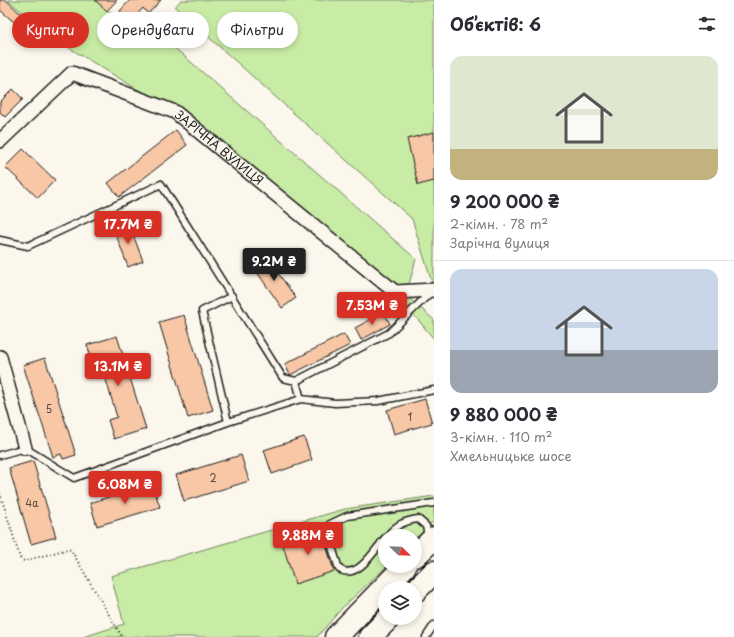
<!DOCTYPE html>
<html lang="uk">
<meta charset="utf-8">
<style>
body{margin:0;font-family:"Playpen Sans",sans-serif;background:#f2f2f3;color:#2b2b33;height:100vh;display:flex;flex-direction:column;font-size:15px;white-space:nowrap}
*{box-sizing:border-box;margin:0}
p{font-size:13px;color:#7c7c81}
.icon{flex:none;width:22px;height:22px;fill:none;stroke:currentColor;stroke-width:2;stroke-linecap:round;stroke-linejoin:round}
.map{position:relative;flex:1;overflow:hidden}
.drawer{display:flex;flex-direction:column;background:#fff;width:300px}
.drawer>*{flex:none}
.hud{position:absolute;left:12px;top:12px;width:362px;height:36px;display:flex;gap:8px}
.needle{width:26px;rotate:113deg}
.buttons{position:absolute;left:378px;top:529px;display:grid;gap:8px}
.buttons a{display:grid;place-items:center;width:44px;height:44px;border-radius:50%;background:#fff;box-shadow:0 2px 6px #0003;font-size:20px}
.price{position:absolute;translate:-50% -34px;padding:0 9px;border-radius:4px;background:#d93025;color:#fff;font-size:13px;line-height:26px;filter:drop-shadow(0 1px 2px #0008)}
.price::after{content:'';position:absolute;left:50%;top:24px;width:12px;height:9px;margin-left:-6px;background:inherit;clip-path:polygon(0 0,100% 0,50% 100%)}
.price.active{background:#222;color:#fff}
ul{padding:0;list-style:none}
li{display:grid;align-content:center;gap:8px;height:212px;padding:0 16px}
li+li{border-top:1px solid #e1e1e2}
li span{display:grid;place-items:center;height:124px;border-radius:12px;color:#555}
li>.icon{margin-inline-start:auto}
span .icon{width:72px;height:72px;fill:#fffc;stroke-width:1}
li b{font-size:17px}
h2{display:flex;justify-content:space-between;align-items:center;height:48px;padding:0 16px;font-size:17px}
.tag{padding:0 14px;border-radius:18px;background:#fff;box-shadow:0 2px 6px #0003;font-size:14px;line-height:36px}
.tag.active{background:#d93025;color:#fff}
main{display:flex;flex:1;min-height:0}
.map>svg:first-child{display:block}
.green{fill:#c8eba5;stroke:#728460}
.building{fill:#f7c7a6;stroke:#1c1c1c}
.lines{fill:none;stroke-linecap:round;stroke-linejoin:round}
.lane-casing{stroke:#1c1c1c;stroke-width:9}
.street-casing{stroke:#1c1c1c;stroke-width:16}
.highway-casing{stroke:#1c1c1c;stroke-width:25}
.path{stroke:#1c1c1c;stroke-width:2;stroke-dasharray:1 3;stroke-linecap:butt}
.lane{stroke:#fbf7ec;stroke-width:6}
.street{stroke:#fbf7ec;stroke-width:13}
.highway{stroke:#fbf7ec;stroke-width:22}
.labels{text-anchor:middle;stroke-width:3.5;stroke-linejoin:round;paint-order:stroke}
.number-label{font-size:10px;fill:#53473e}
.street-label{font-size:12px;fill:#1c1c1c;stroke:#fbf7ec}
</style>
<main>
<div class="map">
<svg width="434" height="637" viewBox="0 0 434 637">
<rect width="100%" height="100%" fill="#fbf7ec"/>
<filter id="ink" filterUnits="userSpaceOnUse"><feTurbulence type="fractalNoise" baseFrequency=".025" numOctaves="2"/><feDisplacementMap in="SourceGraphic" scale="8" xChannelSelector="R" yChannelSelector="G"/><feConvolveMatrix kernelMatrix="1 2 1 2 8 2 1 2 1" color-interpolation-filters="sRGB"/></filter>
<g filter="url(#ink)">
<path class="green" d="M8,0H95L107,11L160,35L416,259L406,295L434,320V339L395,292L175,112L51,37Z
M181,0H434V289L412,219L175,7Z
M434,496V521L415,539V536H385V566H387L343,607L317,637H83L124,624L111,576L345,509Z"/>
<path class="building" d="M0,0H6L21,14L14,22L0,10Z
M95,0H117L107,11Z
M130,0H161L148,14L143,8L131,21L120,11Z
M13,89L23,99L5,117L0,112V102Z
M176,130L187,145L119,197L108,183Z
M434,132V181L418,185L407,139Z
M23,149L55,180L38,198L5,167Z
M129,224L143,261L128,267L114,229Z
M265,255L296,298L282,308L252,265Z
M384,312L390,324L361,340L355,328Z
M184,315L213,410L188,418L159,322Z
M344,334L350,345L290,375L285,364Z
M117,336L146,429L114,439L108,420L117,417L101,363L94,365L87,345Z
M45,358L76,455L63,459L61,454L53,457L23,365Z
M425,399L432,423L394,434L387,410Z
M304,437L312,460L272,474L264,450Z
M241,455L249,481L184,501L176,475Z
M33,461L56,537L31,544L9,468Z
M152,483L160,507L97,526L90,503Z
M321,529L334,571L295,584L282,542Z"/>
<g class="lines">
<defs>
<path id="lane" d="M0,240L28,246L161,184L283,378L296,381
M301,399L335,403L378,401L434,390
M228,422L202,311L232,296
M0,455L25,448L74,478L228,422L301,399L296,381L389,333L431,292
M387,536C396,525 404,521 418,519L426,526L428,537
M385,538C375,550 357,581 339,569L328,535L330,524L347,516L434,503
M426,637L434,625"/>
<g id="street">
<path id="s1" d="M0,141L72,73L175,112L395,292L434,290"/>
<path d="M0,357L25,448"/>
</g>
<path id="highway" d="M415,556L434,538
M415,591L434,572
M336,637L405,566
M370,637L389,618"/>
</defs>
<use href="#lane" class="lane-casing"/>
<use href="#street" class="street-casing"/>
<use href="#highway" class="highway-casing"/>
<path class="path" d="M0,493L20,558L24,561L68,549L71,550L122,637"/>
<use href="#lane" class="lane"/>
<use href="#street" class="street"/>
<use href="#highway" class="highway"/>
</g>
</g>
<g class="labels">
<g class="number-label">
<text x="49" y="413">5</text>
<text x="410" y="421">1</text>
<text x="213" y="482">2</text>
<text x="32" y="507">4а</text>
</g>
<g class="street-label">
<text dy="4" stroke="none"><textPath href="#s1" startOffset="266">ЗАРІЧНА ВУЛИЦЯ</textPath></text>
</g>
</g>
</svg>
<div class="buttons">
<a><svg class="needle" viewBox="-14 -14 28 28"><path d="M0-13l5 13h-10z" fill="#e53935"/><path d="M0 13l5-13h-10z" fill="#7c7c81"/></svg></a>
<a><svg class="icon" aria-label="layers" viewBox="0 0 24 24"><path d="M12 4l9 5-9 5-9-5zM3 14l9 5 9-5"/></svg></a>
</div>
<b class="price" style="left:128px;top:245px">17.7M ₴</b>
<b class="price active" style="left:274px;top:282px">9.2M ₴</b>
<b class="price" style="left:372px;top:326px">7.53M ₴</b>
<b class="price" style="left:118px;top:387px">13.1M ₴</b>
<b class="price" style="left:125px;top:505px">6.08M ₴</b>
<b class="price" style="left:308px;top:556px">9.88M ₴</b>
<div class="hud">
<a class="tag active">Купити</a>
<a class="tag">Орендувати</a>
<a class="tag">Фільтри</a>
</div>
</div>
<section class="drawer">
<h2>Об’єктів: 6<svg class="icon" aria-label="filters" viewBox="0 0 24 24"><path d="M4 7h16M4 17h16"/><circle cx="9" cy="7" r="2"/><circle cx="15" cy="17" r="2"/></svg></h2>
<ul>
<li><span style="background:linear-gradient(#dfe7d0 75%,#c2b280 0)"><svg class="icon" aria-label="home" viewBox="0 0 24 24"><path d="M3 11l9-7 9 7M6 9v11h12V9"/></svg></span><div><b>9 200 000 ₴</b><p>2-кімн. · 78 m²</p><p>Зарічна вулиця</p></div></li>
<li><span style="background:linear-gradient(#c9d6e8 65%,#9aa5b1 0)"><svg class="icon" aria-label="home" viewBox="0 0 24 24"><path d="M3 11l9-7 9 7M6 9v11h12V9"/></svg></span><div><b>9 880 000 ₴</b><p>3-кімн. · 110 m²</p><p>Хмельницьке шосе</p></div></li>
</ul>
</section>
</main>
